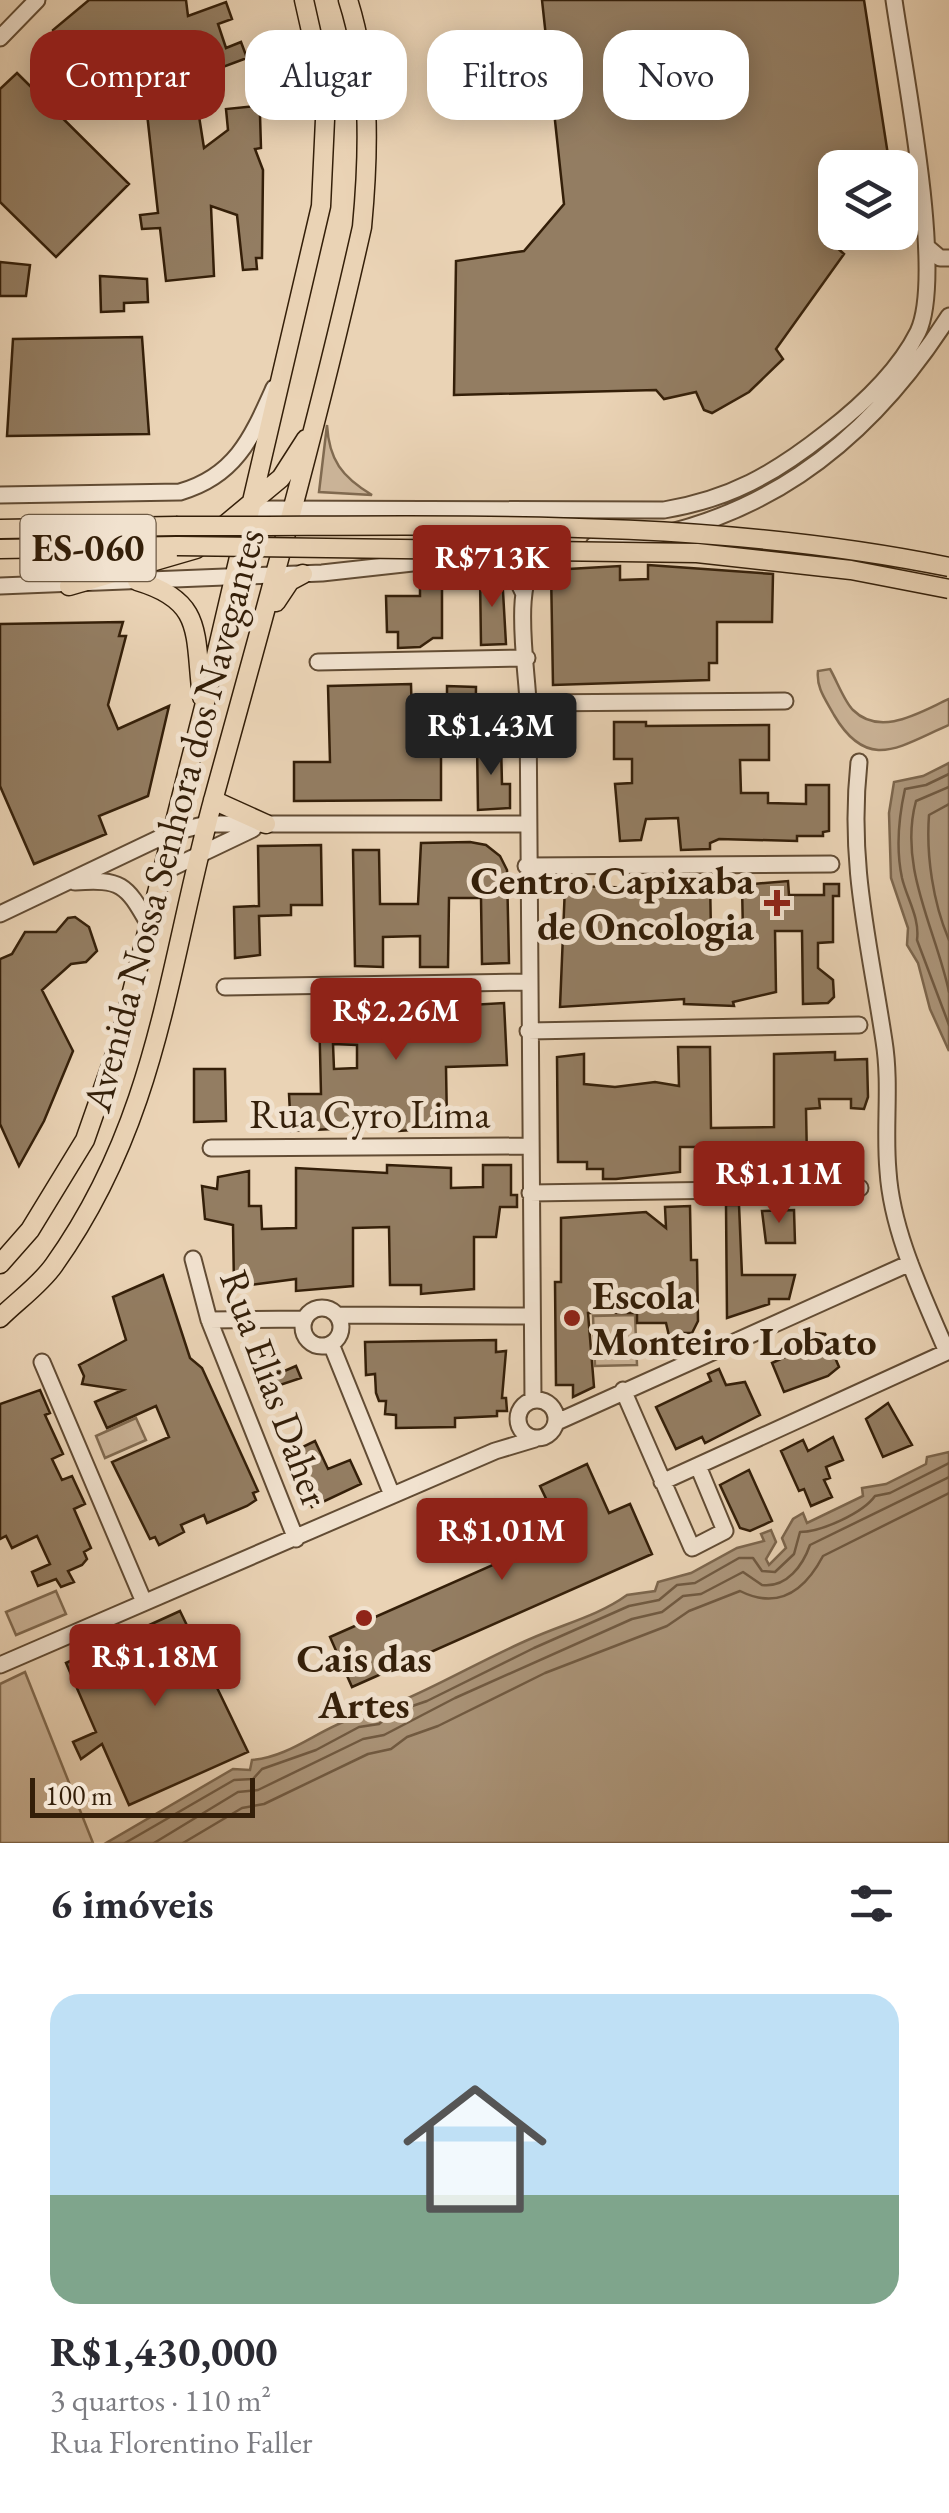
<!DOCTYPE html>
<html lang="pt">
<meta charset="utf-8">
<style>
body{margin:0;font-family:"EB Garamond",serif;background:#f2f2f3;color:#2b2b33;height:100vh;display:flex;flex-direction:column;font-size:38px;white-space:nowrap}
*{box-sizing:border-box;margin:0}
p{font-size:32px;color:#7c7c81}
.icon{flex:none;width:55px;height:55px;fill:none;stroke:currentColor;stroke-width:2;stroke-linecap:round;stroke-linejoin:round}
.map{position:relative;height:1843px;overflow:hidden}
.panel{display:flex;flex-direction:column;background:#fff;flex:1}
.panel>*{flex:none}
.hud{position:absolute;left:30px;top:30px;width:890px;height:90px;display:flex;gap:20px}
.controls{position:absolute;left:818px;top:150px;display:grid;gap:20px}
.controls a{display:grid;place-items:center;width:100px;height:100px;border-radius:20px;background:#fff;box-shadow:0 5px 25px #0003;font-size:50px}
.scale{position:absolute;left:30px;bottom:25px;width:225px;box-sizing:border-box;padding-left:10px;border:5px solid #341f09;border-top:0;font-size:28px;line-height:35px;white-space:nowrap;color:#341f09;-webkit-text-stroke:8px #f1e2cf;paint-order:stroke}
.price{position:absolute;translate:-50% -85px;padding:0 22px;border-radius:10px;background:#8f2418;color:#fff;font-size:32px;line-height:65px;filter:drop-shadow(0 2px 5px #0008)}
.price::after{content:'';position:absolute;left:50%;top:60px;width:30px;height:22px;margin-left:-15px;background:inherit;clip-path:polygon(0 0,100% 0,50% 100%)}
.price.selected{background:#222;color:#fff}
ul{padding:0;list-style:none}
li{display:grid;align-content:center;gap:20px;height:530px;padding:0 50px}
li span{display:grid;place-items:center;height:310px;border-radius:30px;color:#555}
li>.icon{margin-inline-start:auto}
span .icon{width:180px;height:180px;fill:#fffc;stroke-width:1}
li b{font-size:42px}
h2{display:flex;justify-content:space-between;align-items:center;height:120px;padding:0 50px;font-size:42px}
.chip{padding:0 35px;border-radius:30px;background:#fff;box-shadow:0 5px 25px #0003;font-size:35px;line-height:90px}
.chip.selected{background:#8f2418;color:#fff}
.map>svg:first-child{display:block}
.green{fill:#cbb498;stroke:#806a50;stroke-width:2.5}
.water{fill:#ac967b;stroke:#7c664d;stroke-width:2.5}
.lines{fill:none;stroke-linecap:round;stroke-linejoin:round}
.shore{stroke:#705a42;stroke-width:2.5}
.building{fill:#937d62;stroke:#341f09;stroke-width:2.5;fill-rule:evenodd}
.minor-casing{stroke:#624c34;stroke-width:19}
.major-casing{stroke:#341f09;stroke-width:21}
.minor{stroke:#f1e2cf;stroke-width:15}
.major{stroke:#ead3b5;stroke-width:18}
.major-bridge-casing{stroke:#341f09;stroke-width:21;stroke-linecap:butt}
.major-bridge{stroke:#ead3b5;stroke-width:18}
.poi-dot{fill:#8f2418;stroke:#f1e2cf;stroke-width:4}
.labels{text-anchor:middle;stroke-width:10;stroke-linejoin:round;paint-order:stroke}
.shield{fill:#f1e2cf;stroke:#6d5a44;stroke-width:2.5}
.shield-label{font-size:38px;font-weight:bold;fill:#341f09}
.street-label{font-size:40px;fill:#341f09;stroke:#f1e2cf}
.poi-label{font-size:40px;font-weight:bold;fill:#341f09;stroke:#f1e2cf;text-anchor:end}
</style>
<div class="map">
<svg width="949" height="1843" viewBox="0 0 949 1843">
<rect width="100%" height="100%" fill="#ead3b5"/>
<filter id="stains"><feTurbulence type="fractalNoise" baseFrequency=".002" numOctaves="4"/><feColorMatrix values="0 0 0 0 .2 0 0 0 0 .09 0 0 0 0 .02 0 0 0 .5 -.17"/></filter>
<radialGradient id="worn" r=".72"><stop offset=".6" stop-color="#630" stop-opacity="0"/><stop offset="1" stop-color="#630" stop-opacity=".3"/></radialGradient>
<path class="green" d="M327,425C329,460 342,477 372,495L319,492Z
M830,669C837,681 844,701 853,710C881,738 922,711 949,699V725C900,746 868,773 834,715C826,700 816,688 818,671Z
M635,1315L637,1365L595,1366L593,1316Z
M136,1418L146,1440L105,1458L96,1436Z
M56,1591L66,1614L16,1635L6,1612Z
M25,1672L93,1843H0V1684Z"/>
<path class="water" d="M949,763V1051L930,1009L918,963L907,945L908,928L891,878L889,813L894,782L923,776Z
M949,1452V1843H106L233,1769L250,1770L252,1760C291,1757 321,1727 357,1717C416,1700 472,1664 530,1639C563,1624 598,1616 627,1595L655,1591L658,1582L691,1573L737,1548L764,1541L761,1534L771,1530L776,1542L766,1559L769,1565L786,1548L782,1538L793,1519L803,1513L807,1523L863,1496L862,1488L886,1484L926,1464L927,1457Z"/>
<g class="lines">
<path class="shore" d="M949,774L926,785L905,789C899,816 896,850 902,878C907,899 920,918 917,940L949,1025
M949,787L916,801C898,867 936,930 949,992
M949,804L929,815C926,855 933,903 949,940
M125,1843L234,1780L253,1779L262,1769L316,1750L359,1727L379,1724L392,1713L427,1701L534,1648L629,1606L659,1600L677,1585L695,1583L739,1558H753L762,1571L775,1572L794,1554L800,1532C821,1532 863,1513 875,1496L890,1493L949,1463
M154,1843L238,1792L258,1790L363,1739L384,1735L455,1698L632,1619L662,1612L683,1596L701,1594L743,1572L762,1585C787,1588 803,1565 810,1545L949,1477
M183,1843L242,1808L264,1804L368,1754L391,1749L407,1737L438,1726L545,1673L667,1626L689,1611L740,1591C778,1610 804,1592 823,1556L949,1493"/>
</g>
<path class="building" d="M89,0H186L188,16L226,2L232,19L218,24L226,48L241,42L247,58L193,78L204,148L228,130L226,109L257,106L260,115L261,148L255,149L263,170L262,258H256L257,269L243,270L237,215L211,206L214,276L166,281L160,228L142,229L140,215L158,213L140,50L118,62L58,42L53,30Z
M542,0H864L890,168H835V232H842L834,245L844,254L776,349L783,359L749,392L712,413L704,410L696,392L664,399L656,390L454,395L456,261L524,251L564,204Z
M17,73L129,184L56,257L0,202V89Z
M0,262L30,265L26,296H0Z
M100,276L147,279L148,302L124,303V311L101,312Z
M142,337L149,434L7,436L13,339Z
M648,565L773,574L772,622H717V663H709V680L553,685L551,570L620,566V580L648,579Z
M502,574L506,644L481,645L480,575Z
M442,586V638H433L420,647L398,648V632H387L386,596H420V587Z
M123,622L119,636H126L108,705L118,729L169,706L148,796L99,816L106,834L34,864L0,786V624Z
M411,684L412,720L447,718V686L476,687L475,747H441V800L294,801V762H330L328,686Z
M614,722H646V726L769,725V760H740L741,793H768V803L806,804V785H829V831L823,832V836H797V841L719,839L710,843V849L681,850L678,818L646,819L641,840L620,841L615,784L632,783V759H614Z
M477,742L501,743L502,784H510V808L478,810Z
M470,842L486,845L500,856L507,870L509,963L482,964L481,898H449L448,967H420V936L383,937V967L355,966L353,850H379L380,904H418L421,843Z
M321,845L322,905H291V915L259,916L260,955L235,958L234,907L259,906L258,846Z
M710,881L711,933H743L742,885L788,881L789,895H824V884H839V896H833V942L818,943V968L833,980L834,997L828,1003L803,1004L802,931H775L776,992L733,1002L734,1006L684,1004V999L560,1007L565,886L692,889V882Z
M75,917L89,927L97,951L86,962L71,964L42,990L73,1051L44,1121L19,1166L0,1124V959L12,954L25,932H56L68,918Z
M383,1001L434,1007L504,1003L507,1065L446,1067L447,1124L412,1126V1130L399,1131V1126L291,1131L289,1094H321L319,1009L383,1006ZM333,1044L357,1045V1068L334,1069Z
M678,1047H710L711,1128L774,1127V1054L835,1052V1060L867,1059L868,1097L864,1109L851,1108V1099H819L820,1108L806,1109L807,1160L797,1163L800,1168L712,1173V1147H680V1172L616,1179H603V1169H587V1162H558L557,1057L584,1054V1084L615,1087L655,1082L679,1086Z
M194,1069H225L226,1121L194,1122Z
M387,1165L451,1168V1188L483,1187V1165H511V1195H517V1207H500L496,1237H474V1289L421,1294V1285H390L389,1227L353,1228V1286L296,1291V1279L234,1287L233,1225L205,1219L202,1186L217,1189L218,1177L249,1171V1206H261L262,1229L296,1228V1168L387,1173Z
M726,1205H739L742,1275H795L789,1299H769V1304L727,1318Z
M690,1206L691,1260H697L698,1321L692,1333H684V1340H670L666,1323H637V1313H588L594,1387L573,1397V1385H556L555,1282H561V1218L646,1212L666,1228L665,1207Z
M794,1210L795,1243H766L762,1211Z
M163,1275L190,1358L202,1368L258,1491L253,1493L256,1500L247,1506L207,1523L204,1515L181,1525L184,1532L159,1545L155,1537L150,1539L112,1462L169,1437L156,1406L107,1428L95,1402L123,1390L82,1384L84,1376L79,1365L126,1340L113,1297Z
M815,1333L825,1334L839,1367L828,1376L784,1392L772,1363L796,1352Z
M267,1340L282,1372L296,1366L301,1378L259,1392L243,1351Z
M496,1340V1352L506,1351L502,1398H506L507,1411H497V1416L455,1418V1427L396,1428V1415L385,1414L386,1401H379L376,1393L375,1374L366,1375L365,1342Z
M719,1369L726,1385L745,1382L760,1415L705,1443L702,1437L676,1449L656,1407L711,1381L708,1374Z
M40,1390L50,1413L45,1415L63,1454L52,1459L62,1480L72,1476L78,1489L85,1504L74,1509L91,1548L84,1552L87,1559L82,1565L68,1571L74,1582L61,1587L56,1579L38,1586L32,1572L50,1564L37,1536L12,1548L6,1536L0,1539V1404Z
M888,1403L912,1445L883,1457L866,1419Z
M833,1437L843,1460L826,1467L830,1478L824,1480L832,1497L811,1506L804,1489L799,1491L781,1451L803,1440L808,1451Z
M315,1441L328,1469L350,1460L361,1484L312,1507L290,1453Z
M587,1464L609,1513L630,1504L652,1554L352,1687L330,1637L563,1534L540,1486Z
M749,1470L772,1521L750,1531L740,1528L720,1485Z
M180,1611L248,1752L129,1805L102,1744L81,1759L73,1742L96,1732L66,1663Z"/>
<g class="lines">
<defs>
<path id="minor" d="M0,38L37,0
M927,247L940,258H949
M0,495L180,492C236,476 252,437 274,388
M248,509L664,510C730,499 774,474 826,433C861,406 898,372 918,332C945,275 904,71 894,0
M594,545C753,531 865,448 949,316
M487,556L510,565L523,592
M0,586L322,573L476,556
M318,662L527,658
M528,703L785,701
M526,866L831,864
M161,873L253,829
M75,882C121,879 126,884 148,923
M0,914L170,833L207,824H526
M225,987L527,982
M528,1031L859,1025
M211,1148L529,1146
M530,1193L860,1188
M193,1259L209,1320L296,1539
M303 1327a19 19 0 1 1 38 0a19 19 0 1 1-38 0Z
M338,1315L532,1316
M209,1320L304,1319
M331,1344L392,1495
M42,1362L144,1602
M623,1390L692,1548L725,1531L698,1466
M518 1419a19 19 0 1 1 38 0a19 19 0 1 1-38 0Z
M533,1400L528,703C527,665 508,568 547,550
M557,1422L910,1263
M662,1482L947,1352C923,1295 892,1233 888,1171C884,1128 891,1085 884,1041C869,941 848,864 859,762
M0,1665L495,1451L535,1439"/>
<path id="major" d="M0,529L176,526
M0,549L177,546
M137,581C205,601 194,634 202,697
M69,586L196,549L281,478L306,439
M276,602L290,581L303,574
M213,800L266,824
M0,1264L30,1230L85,1140L119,1043L204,707L321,206L326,98L304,0
M0,1318C17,1301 40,1285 54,1265C159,1118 168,964 214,797C266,608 319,419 362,227C369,153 371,71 348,0"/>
</defs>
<use href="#minor" class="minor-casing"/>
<use href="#major" class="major-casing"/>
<use href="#minor" class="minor"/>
<use href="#major" class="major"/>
<defs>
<path id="major-bridge" d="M176,526C435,527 694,515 949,567
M177,546L697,553L851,570L949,589"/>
</defs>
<use href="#major-bridge" class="major-bridge-casing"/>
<use href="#major-bridge" class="major-bridge"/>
</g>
<g class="poi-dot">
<path d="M772 888h10v10h10v10h-10v10h-10v-10h-10v-10h10z"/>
<circle cx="572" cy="1318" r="10"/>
<circle cx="364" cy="1618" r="10"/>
</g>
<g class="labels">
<rect class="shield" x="20.5" y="515" width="135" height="66" rx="8"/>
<g class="shield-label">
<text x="88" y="561">ES-060</text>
</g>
<g class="street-label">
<text transform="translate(173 820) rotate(-75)" y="14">Avenida Nossa Senhora dos Navegantes</text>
<text x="370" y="1128">Rua Cyro Lima</text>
<text transform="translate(275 1388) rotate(70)" y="14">Rua Elias Daher</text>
</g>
<g class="poi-label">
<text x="754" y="894">Centro Capixaba<tspan x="754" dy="46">de Oncologia</tspan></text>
<text x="592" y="1309" text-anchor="start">Escola<tspan x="592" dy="46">Monteiro Lobato</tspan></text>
<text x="364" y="1672" text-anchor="middle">Cais das<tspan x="364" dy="46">Artes</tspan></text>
</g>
</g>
<rect width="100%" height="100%" filter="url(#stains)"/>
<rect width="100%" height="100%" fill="url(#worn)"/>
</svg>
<div class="controls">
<a><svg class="icon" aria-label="layers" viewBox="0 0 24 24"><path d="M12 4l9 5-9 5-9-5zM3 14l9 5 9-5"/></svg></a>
</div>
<div class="scale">100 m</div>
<b class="price" style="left:492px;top:610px">R$713K</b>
<b class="price selected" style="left:491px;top:778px">R$1.43M</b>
<b class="price" style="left:396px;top:1063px">R$2.26M</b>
<b class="price" style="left:779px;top:1226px">R$1.11M</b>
<b class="price" style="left:502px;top:1583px">R$1.01M</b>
<b class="price" style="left:155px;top:1709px">R$1.18M</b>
<div class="hud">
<a class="chip selected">Comprar</a>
<a class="chip">Alugar</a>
<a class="chip">Filtros</a>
<a class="chip">Novo</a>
</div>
</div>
<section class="panel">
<h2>6 imóveis<svg class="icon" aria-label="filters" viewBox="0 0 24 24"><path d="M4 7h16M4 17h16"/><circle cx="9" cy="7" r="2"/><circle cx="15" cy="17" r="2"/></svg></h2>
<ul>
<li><span style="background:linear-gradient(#bfe0f5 65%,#7fa58c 0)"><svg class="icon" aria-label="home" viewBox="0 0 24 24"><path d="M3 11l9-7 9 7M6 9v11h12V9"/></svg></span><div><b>R$1,430,000</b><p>3 quartos · 110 m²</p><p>Rua Florentino Faller</p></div></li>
</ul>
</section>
